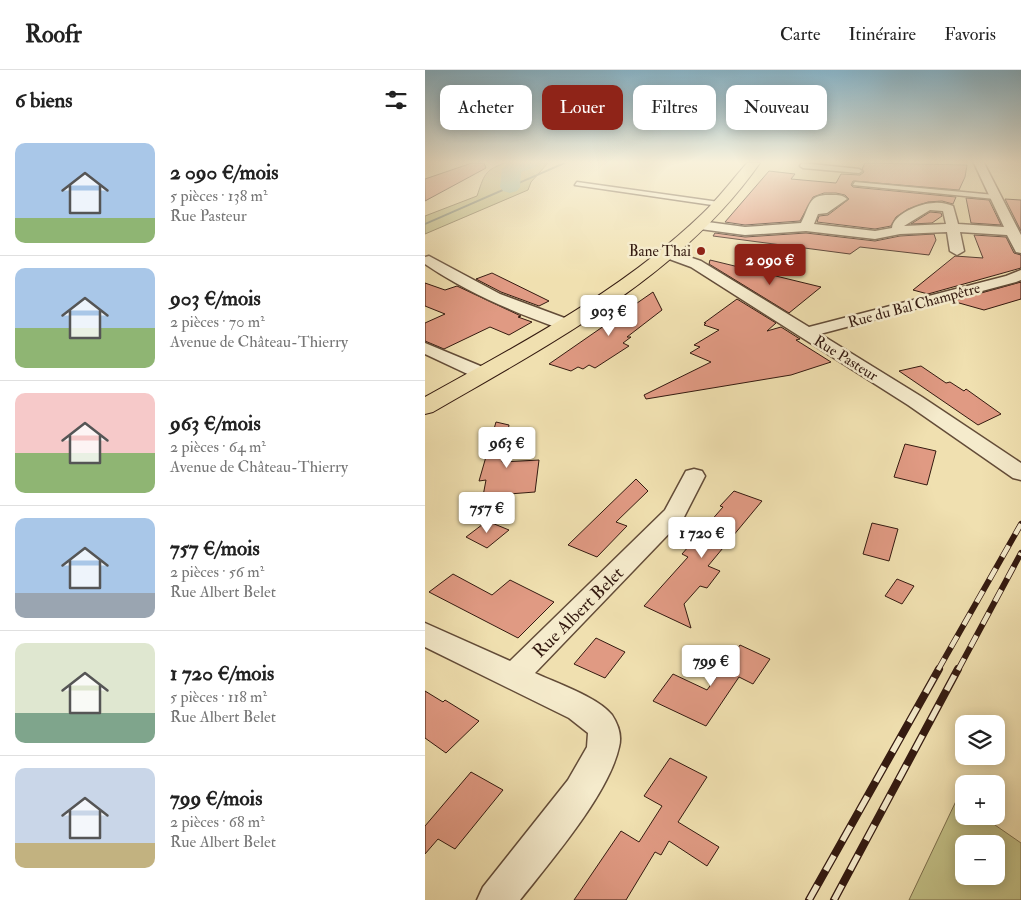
<!DOCTYPE html>
<html lang="fr">
<meta charset="utf-8">
<style>
body{margin:0;font-family:"IM FELL Double Pica",serif;background:#f6f6f6;color:#222;height:100vh;display:flex;flex-direction:column;font-size:19px;white-space:nowrap}
*{box-sizing:border-box;margin:0}
p{font-size:16px;color:#767676}
.icon{flex:none;width:28px;height:28px;fill:none;stroke:currentColor;stroke-width:2;stroke-linecap:round;stroke-linejoin:round}
.map{position:relative;flex:1;overflow:hidden}
.drawer{display:flex;flex-direction:column;background:#fff;width:425px}
.drawer>*{flex:none}
.guide{position:absolute;left:15px;top:15px;width:475px;height:45px;display:flex;gap:10px}
.tools{position:absolute;left:530px;top:645px;display:grid;gap:10px}
.tools a{display:grid;place-items:center;width:50px;height:50px;border-radius:10px;background:#fff;box-shadow:0 2px 12px #0003;font-size:25px}
.price{position:absolute;translate:-50% -42px;padding:0 11px;border-radius:5px;background:#fff;color:#222;font-size:16px;line-height:32px;filter:drop-shadow(0 1px 2px #0008)}
.price::after{content:'';position:absolute;left:50%;top:30px;width:15px;height:11px;margin-left:-8px;background:inherit;clip-path:polygon(0 0,100% 0,50% 100%)}
.price.selected{background:#8f2418;color:#fff}
ul{padding:0;list-style:none}
li{display:flex;align-items:center;gap:15px;height:125px;padding:0 15px}
li+li{border-top:1px solid #e0e0e0}
li span{display:grid;place-items:center;flex:none;width:140px;height:100px;border-radius:10px;color:#555}
li>.icon{margin-inline-start:auto}
span .icon{width:60px;height:60px;fill:#fffc;stroke-width:1}
li b{font-size:21px}
h2{display:flex;justify-content:space-between;align-items:center;height:60px;padding:0 15px;font-size:21px}
.pill{padding:0 18px;border-radius:10px;background:#fff;box-shadow:0 2px 12px #0003;font-size:18px;line-height:45px}
.pill.selected{background:#8f2418;color:#fff}
header{display:flex;align-items:center;gap:30px;box-sizing:border-box;height:70px;padding:0 25px;background:#fff;border-bottom:1px solid #e0e0e0}
header strong{font-size:24px}
nav{display:flex;gap:28px;margin-inline-start:auto;font-size:18px}
main{display:flex;flex:1;min-height:0}
.map>svg:first-child{display:block}
.green{fill:#c2c086;stroke:#7b6d4b;fill-rule:evenodd}
.lines{fill:none;stroke-linecap:round;stroke-linejoin:round}
.stream{fill:#727c6b;fill-rule:evenodd}
.river{fill:#9bbea7;fill-rule:evenodd}
.building{fill:#e09a83;stroke:#341a10}
.lane-casing{stroke:#634c38;stroke-width:3}
.street-casing{stroke:#634c38;stroke-width:3}
.primary-casing{stroke:#341a10;stroke-width:2}
.lane{fill:#f5ebcc;fill-rule:evenodd}
.street{fill:#f5ebcc;fill-rule:evenodd}
.primary{fill:#f0e0b0;fill-rule:evenodd}
.rail-far1-casing{stroke:#341a10;stroke-width:6}
.rail-casing{stroke:#341a10;stroke-width:8}
.rail-far1{stroke:#f5ebcc;stroke-width:4.5;stroke-dasharray:13;stroke-linecap:butt}
.rail{stroke:#f5ebcc;stroke-width:5.5;stroke-dasharray:17;stroke-linecap:butt}
.poi-dot{fill:#8f2418;stroke:#f5ebcc;stroke-width:2}
.labels{text-anchor:middle;stroke-width:5;stroke-linejoin:round;paint-order:stroke}
.far-poi-label{font-size:15px;fill:#341a10;stroke:#f5ebcc;text-anchor:end}
.far-street-label{font-size:15px;fill:#341a10;stroke:#f5ebcc}
.street-label{font-size:18px;fill:#341a10;stroke:#f5ebcc}
</style>
<header>
<strong>Roofr</strong>
<nav><a>Carte</a><a>Itinéraire</a><a>Favoris</a></nav>
</header>
<main>
<section class="drawer">
<h2>6 biens<svg class="icon" aria-label="filters" viewBox="0 0 24 24"><path d="M4 7h16M4 17h16"/><circle cx="9" cy="7" r="2"/><circle cx="15" cy="17" r="2"/></svg></h2>
<ul>
<li><span style="background:linear-gradient(#a9c7e8 75%,#8fb573 0)"><svg class="icon" aria-label="home" viewBox="0 0 24 24"><path d="M3 11l9-7 9 7M6 9v11h12V9"/></svg></span><div><b>2 090 €/mois</b><p>5 pièces · 138 m²</p><p>Rue Pasteur</p></div></li>
<li><span style="background:linear-gradient(#a9c7e8 60%,#8fb573 0)"><svg class="icon" aria-label="home" viewBox="0 0 24 24"><path d="M3 11l9-7 9 7M6 9v11h12V9"/></svg></span><div><b>903 €/mois</b><p>2 pièces · 70 m²</p><p>Avenue de Château-Thierry</p></div></li>
<li><span style="background:linear-gradient(#f6c9c9 60%,#8fb573 0)"><svg class="icon" aria-label="home" viewBox="0 0 24 24"><path d="M3 11l9-7 9 7M6 9v11h12V9"/></svg></span><div><b>963 €/mois</b><p>2 pièces · 64 m²</p><p>Avenue de Château-Thierry</p></div></li>
<li><span style="background:linear-gradient(#a9c7e8 75%,#9aa5b1 0)"><svg class="icon" aria-label="home" viewBox="0 0 24 24"><path d="M3 11l9-7 9 7M6 9v11h12V9"/></svg></span><div><b>757 €/mois</b><p>2 pièces · 56 m²</p><p>Rue Albert Belet</p></div></li>
<li><span style="background:linear-gradient(#dfe7d0 70%,#7fa58c 0)"><svg class="icon" aria-label="home" viewBox="0 0 24 24"><path d="M3 11l9-7 9 7M6 9v11h12V9"/></svg></span><div><b>1 720 €/mois</b><p>5 pièces · 118 m²</p><p>Rue Albert Belet</p></div></li>
<li><span style="background:linear-gradient(#c9d6e8 75%,#c2b280 0)"><svg class="icon" aria-label="home" viewBox="0 0 24 24"><path d="M3 11l9-7 9 7M6 9v11h12V9"/></svg></span><div><b>799 €/mois</b><p>2 pièces · 68 m²</p><p>Rue Albert Belet</p></div></li>
</ul>
</section>
<div class="map">
<svg width="596" height="830" viewBox="0 0 596 830">
<rect width="100%" height="100%" fill="#f0e0b0"/>
<filter id="stains"><feTurbulence type="fractalNoise" baseFrequency=".004" numOctaves="4"/><feColorMatrix values="0 0 0 0 .2 0 0 0 0 .09 0 0 0 0 .02 0 0 0 .5 -.17"/></filter>
<radialGradient id="worn" r=".72"><stop offset=".6" stop-color="#630" stop-opacity="0"/><stop offset="1" stop-color="#630" stop-opacity=".3"/></radialGradient>
<path class="green" d="M80,93H123L106,112L103,120L0,164V146L52,126C59,106 59,100 80,93Z
M532,729L539,734V746H557L596,773V830H484ZM539,774H571V806H539Z"/>
<g class="lines">
<path class="stream" d="M137,93H142L0,155V153Z"/>
<path class="river" d="M86,93H113L111,97L96,102L95,117L92,121L85,123L78,121L75,117L77,99Z"/>
</g>
<path class="building" d="M47,93H59L61,98L0,131V109Z
M440,93L542,95L540,107L534,120L428,111L426,115L428,117L531,127L528,134L517,131L503,132L483,139L471,147L466,156L450,159L392,152L394,146L403,145L424,129L420,125L411,123H399L388,127L375,151L320,155L300,152L344,101L370,104L366,109L411,113L416,104L435,105L439,102L437,99Z
M541,128L564,130L576,155L546,153Z
M580,129L596,130V161Z
M505,142L516,143L517,146L507,153L486,154Z
M290,163L320,167L381,163L450,171L475,166L509,164L511,170L504,185L435,177L425,184L288,166Z
M549,165L581,167L589,183L596,185V198L503,224L488,220L530,186L558,188Z
M285,190L396,217L364,243L284,194Z
M67,203L124,231L114,236L76,222L51,209Z
M596,212V229L559,240L527,231Z
M0,213L20,220L32,216L96,246L93,247L107,252L84,265L65,257L19,279L0,271V253L20,244L0,236Z
M228,222L237,240L202,267H206L198,273L204,276L170,298L164,295L158,299L153,297L146,301L124,294Z
M312,229L351,253L342,261L356,257L375,269L371,270L406,292L366,305L221,329L219,325L286,292L265,283L275,277L269,275L294,260L279,255L281,253H279Z
M496,296L521,313L525,312L539,321L541,319L576,344L553,355L474,301Z
M71,352L84,355L77,392L114,390L110,422L58,426L61,410L54,411Z
M480,374L511,381L502,415L469,407Z
M211,409L223,421L191,452L202,456L172,487L143,475Z
M309,421L337,431L283,496L295,501L282,518L275,516L259,534L266,558L219,536L263,487L257,484L298,437L295,436Z
M62,451L84,460L62,478L41,467Z
M447,453L473,459L464,491L438,484Z
M28,504L67,525L85,510L129,532L93,568L4,522Z
M472,509L489,516L477,534L460,526Z
M171,568L200,582L180,608L149,594Z
M315,575L345,589L328,614L314,607L281,656L228,631L248,604L282,620Z
M0,621L18,632L20,630L54,651L21,683L0,668Z
M245,688L282,707L253,752L294,777L282,796L244,771L236,785L230,782L201,830H149L196,761L214,772L237,736L219,726Z
M46,702L78,720L30,779L13,769L0,784V756Z"/>
<g class="lines">
<defs>
<path id="lane" d="M377,93L434,99L437,101L434,103L378,98L375,96Z
M152,112L294,132L297,134L294,136L150,115Z
M430,112L570,125L573,127L570,129L428,115Z"/>
<path id="street" d="M549,93H559L596,165V183L591,182L582,165L535,162L539,181L532,185L525,181L522,162L475,164L450,169L381,161L320,165L275,159L269,155L275,151L320,157L376,153C386,134 383,124 407,125C413,125 418,125 422,129L402,143L393,144L389,154L450,161L467,158C468,144 496,133 509,133C516,132 522,134 528,136L533,154L579,157ZM505,140L518,141L521,154L479,156Z
M241,179L276,191L384,257L581,206L596,200V210L591,212L395,264L497,327L596,393V410L588,408L483,335L266,197L236,186L234,183L236,180Z
M4,186L75,224L145,250L147,254L145,258H133C86,241 41,222 0,194V187Z
M0,273L65,300L67,304L65,308H51L0,284Z
M269,399L277,401L280,406L258,449L110,603C131,613 173,627 187,645C193,654 197,666 194,677C184,724 125,792 95,830H52L58,817L143,710L162,677L163,663L144,648L0,577V553L85,591L240,440L261,401Z"/>
<path id="primary" d="M322,93H335C256,206 125,274 8,342L0,344V327C95,274 197,221 277,144C293,129 307,110 322,93Z"/>
</defs>
<use href="#lane" class="lane-casing"/>
<use href="#street" class="street-casing"/>
<use href="#primary" class="primary-casing"/>
<use href="#lane" class="lane"/>
<use href="#street" class="street"/>
<use href="#primary" class="primary"/>
<defs>
<path id="rail-far1" d="M513,600L596,454
M533,600L596,483"/>
<path id="rail" d="M384,830L514,599
M409,830L533,599"/>
</defs>
<use href="#rail-far1" class="rail-far1-casing"/>
<use href="#rail" class="rail-casing"/>
<use href="#rail-far1" class="rail-far1"/>
<use href="#rail" class="rail"/>
</g>
<linearGradient id="sky" x2="0" y2="1"><stop stop-color="#89b8ce"/><stop offset="0.44" stop-color="#f8f1db"/><stop offset="1" stop-color="#f8f1db" stop-opacity="0"/></linearGradient>
<rect width="596" height="209" fill="url(#sky)"/>
<circle class="poi-dot" cx="276" cy="181" r="5"/>
<g class="labels">
<g class="far-poi-label">
<text x="266" y="186">Bane Thai</text>
</g>
<g class="far-street-label">
<text transform="translate(489 235) rotate(-15)" y="5">Rue du Bal Champêtre</text>
<text transform="translate(421 288) rotate(32)" y="5">Rue Pasteur</text>
</g>
<g class="street-label">
<text transform="translate(153 542) rotate(-45)" y="6">Rue Albert Belet</text>
</g>
</g>
<rect width="100%" height="100%" filter="url(#stains)"/>
<rect width="100%" height="100%" fill="url(#worn)"/>
</svg>
<div class="tools">
<a><svg class="icon" aria-label="layers" viewBox="0 0 24 24"><path d="M12 4l9 5-9 5-9-5zM3 14l9 5 9-5"/></svg></a>
<a>+</a>
<a>−</a>
</div>
<b class="price selected" style="left:345px;top:216px">2 090 €</b>
<b class="price" style="left:184px;top:267px">903 €</b>
<b class="price" style="left:82px;top:399px">963 €</b>
<b class="price" style="left:62px;top:464px">757 €</b>
<b class="price" style="left:277px;top:489px">1 720 €</b>
<b class="price" style="left:286px;top:617px">799 €</b>
<div class="guide">
<a class="pill">Acheter</a>
<a class="pill selected">Louer</a>
<a class="pill">Filtres</a>
<a class="pill">Nouveau</a>
</div>
</div>
</main>
